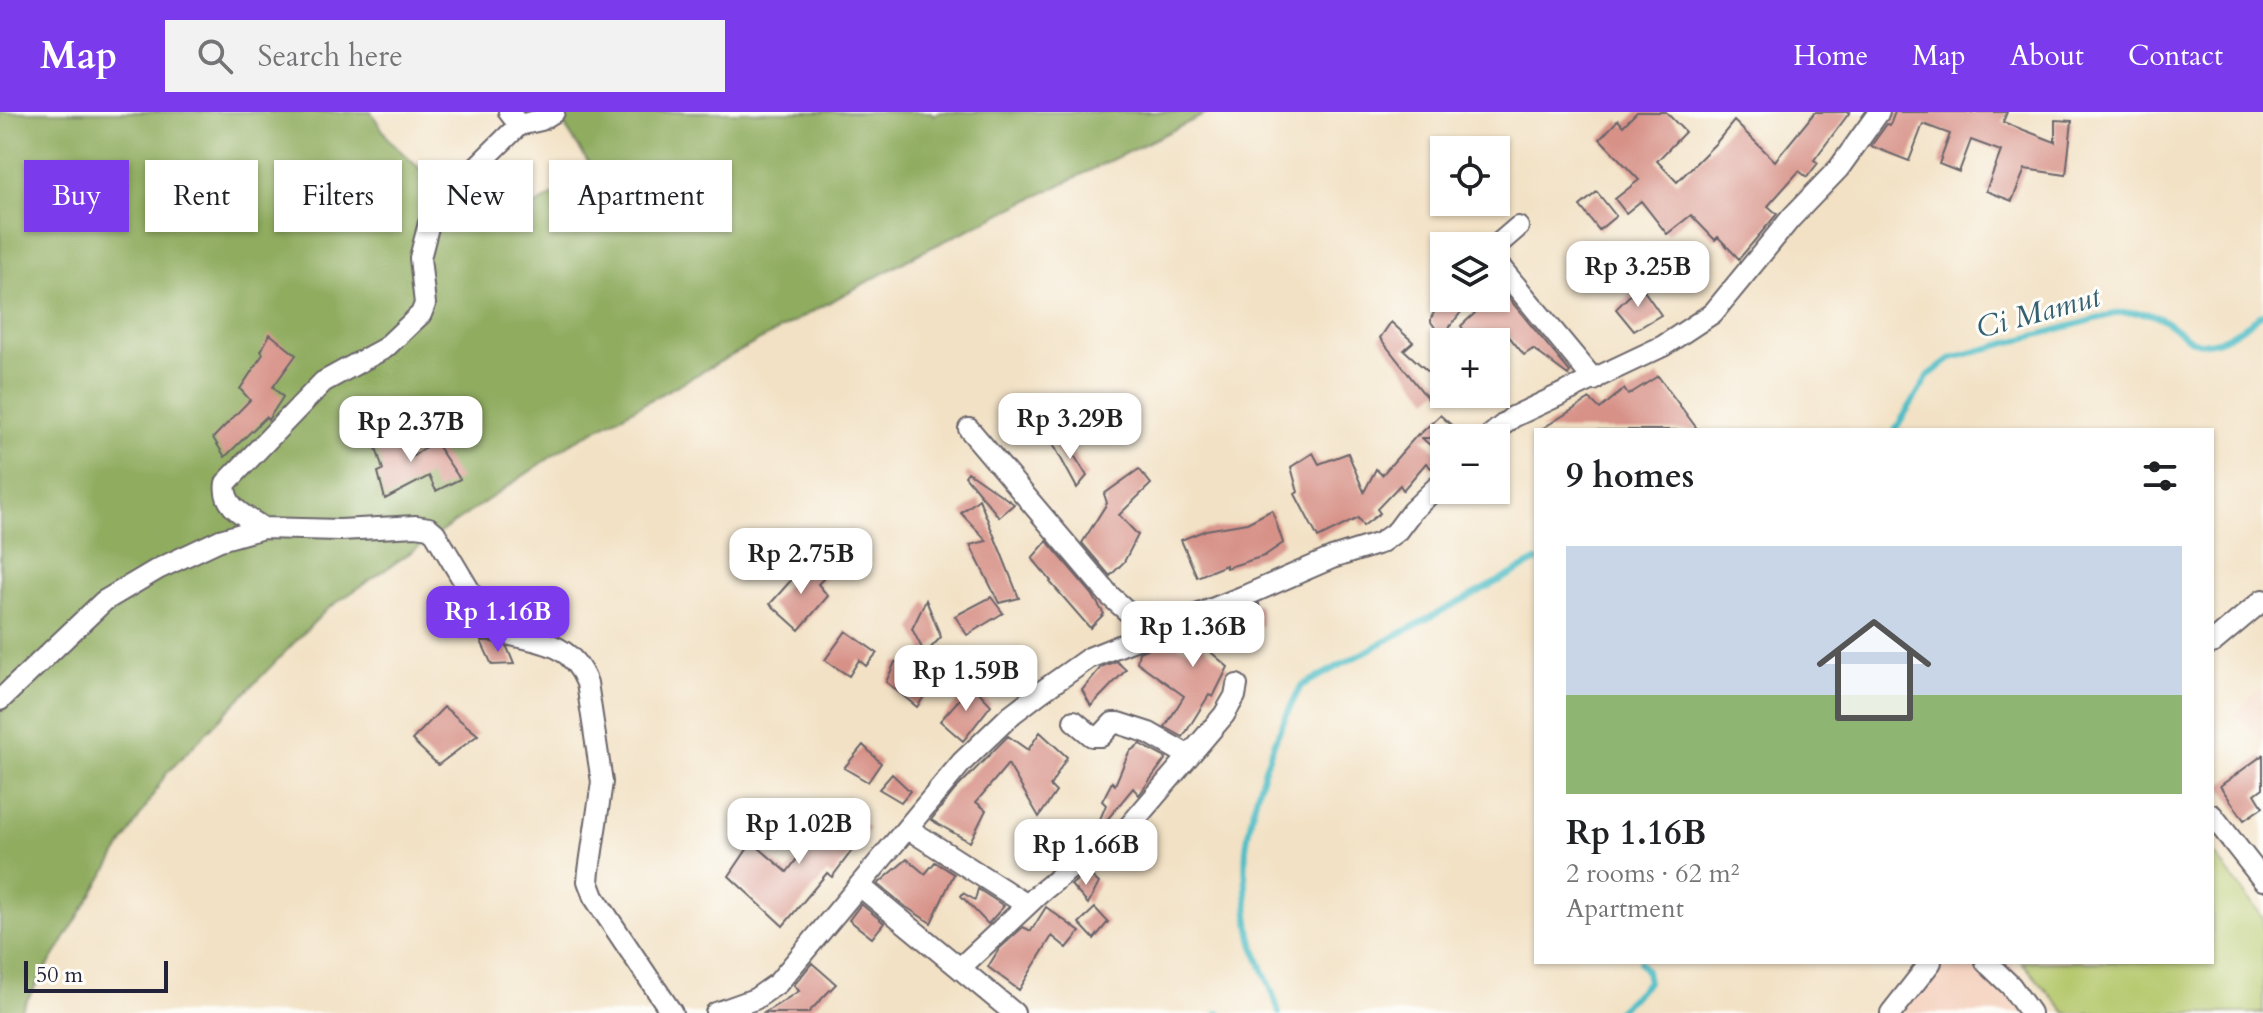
<!DOCTYPE html>
<meta charset="utf-8">
<style>
body{margin:0;font-family:Cardo,serif;background:#f2f2f2;color:#202124;height:100vh;display:flex;flex-direction:column;font-size:30px;white-space:nowrap}
*{box-sizing:border-box;margin:0}
p{font-size:26px;color:#757577}
.icon{flex:none;width:44px;height:44px;fill:none;stroke:currentColor;stroke-width:2;stroke-linecap:round;stroke-linejoin:round}
.map{position:relative;flex:1;overflow:hidden}
.side{position:absolute;left:1534px;top:316px;width:680px;height:536px;display:flex;flex-direction:column;background:#fff;border-radius:0px;box-shadow:0 2px 6px #0004}
.side>*{flex:none}
.guide{position:absolute;left:24px;top:48px;width:760px;height:72px;display:flex;gap:16px}
.tools{position:absolute;left:1430px;top:24px;display:grid;gap:16px}
.tools a{display:grid;place-items:center;width:80px;height:80px;border-radius:0px;background:#fff;box-shadow:0 2px 6px #0004;font-size:40px}
.scale{position:absolute;left:24px;bottom:20px;width:144px;box-sizing:border-box;padding-left:8px;border:4px solid #22223b;border-top:0;font-size:22px;line-height:28px;white-space:nowrap;color:#22223b;-webkit-text-stroke:6px #fdfcf7;paint-order:stroke}
.price{position:absolute;translate:-50% -68px;padding:0 18px;border-radius:16px;background:#fff;color:#222;font-size:26px;line-height:52px;filter:drop-shadow(0 2px 4px #0008)}
.price::after{content:'';position:absolute;left:50%;top:48px;width:24px;height:18px;margin-left:-12px;background:inherit;clip-path:polygon(0 0,100% 0,50% 100%)}
.price.on{background:#7c3aed;color:#fff}
ul{padding:0;list-style:none}
li{display:grid;align-content:center;gap:16px;height:424px;padding:0 32px}
li span{display:grid;place-items:center;height:248px;border-radius:0px;color:#555}
li>.icon{margin-inline-start:auto}
span .icon{width:144px;height:144px;fill:#fffc;stroke-width:1}
li b{font-size:34px}
h2{display:flex;justify-content:space-between;align-items:center;height:96px;padding:0 32px;font-size:34px}
.pill{padding:0 28px;border-radius:0px;background:#fff;box-shadow:0 2px 6px #0004;font-size:28px;line-height:72px}
.pill.on{background:#7c3aed;color:#fff}
header{display:flex;align-items:center;gap:48px;box-sizing:border-box;height:112px;padding:0 40px;background:#7c3aed;color:#fff}
header strong{font-size:38px}
nav{display:flex;gap:44px;margin-inline-start:auto;font-size:28px}
.search{width:560px;height:72px;background:#f2f2f2;display:flex;align-items:center;gap:20px;box-sizing:border-box;padding:0 28px;border-radius:0px;color:#757577;font-size:30px}
.map>svg:first-child{display:block}
.built{fill:#f5d3c1}
.green{fill:#b4c76b;stroke:#6b7453;stroke-width:2}
.forest{fill:#8fac5f;stroke:#58674d;stroke-width:2}
.lines{fill:none;stroke-linecap:round;stroke-linejoin:round}
.stream{stroke:#4fbdc6;stroke-width:6}
.building{fill:#d79187}
.minor-casing{stroke:#6b656b;stroke-width:24}
.minor{stroke:#fff;stroke-width:20}
.labels{text-anchor:middle;stroke-width:6;stroke-linejoin:round;paint-order:stroke}
.water-label{font-size:30px;font-style:italic;fill:#346073;stroke:#fdfcf7}
</style>
<header>
<strong>Map</strong>
<div class="search"><svg class="icon" aria-label="search" viewBox="0 0 24 24"><circle cx="10" cy="10" r="6"/><path d="M15 15l6 6"/></svg>Search here</div>
<nav><a>Home</a><a>Map</a><a>About</a><a>Contact</a></nav>
</header>
<div class="map">
<svg width="2263" height="901" viewBox="0 0 2263 901">
<rect width="100%" height="100%" fill="#fdfcf7"/>
<filter id="ink" filterUnits="userSpaceOnUse"><feTurbulence type="fractalNoise" baseFrequency=".0125" numOctaves="2"/><feDisplacementMap in="SourceGraphic" scale="16" xChannelSelector="R" yChannelSelector="G"/><feConvolveMatrix kernelMatrix="1 2 1 2 8 2 1 2 1" color-interpolation-filters="sRGB"/></filter>
<filter id="wash" filterUnits="userSpaceOnUse"><feTurbulence type="fractalNoise" baseFrequency=".006" numOctaves="4" result="noise"/><feDisplacementMap in="SourceGraphic" scale="32" xChannelSelector="R" yChannelSelector="G"/><feGaussianBlur stdDeviation="1.8" result="paint"/><feColorMatrix in="noise" values="0 0 0 0 0 0 0 0 0 0 0 0 0 0 0 0 0 1.4 0 .05"/><feComposite in="paint" operator="in"/></filter>
<g filter="url(#wash)">
<rect width="100%" height="100%" fill="#f2e1c4"/>
<path class="built" d="M2259,576L2263,579V627L2234,602Z
M1941,850H2010L2055,901H1902Z"/>
<path class="green" d="M2212,739L2263,806V901H2066L2022,850H2212Z"/>
<path class="forest" d="M0,0H371L390,29L484,117L538,92L594,59L562,10L561,0H931L933,3L938,0H1210L920,141L573,330L326,498L166,662L19,901H0Z"/>
<g class="lines">
<path class="stream" d="M1895,318L1929,263L1952,246L2118,201C2131,201 2144,199 2156,204C2173,210 2186,232 2206,231C2226,230 2246,212 2263,202
M1218,901H1220
M1279,901C1273,875 1258,852 1252,827C1247,804 1243,752 1247,729C1255,676 1276,621 1301,574L1536,449
M1616,901L1648,870L1646,859L1640,850"/>
</g>
<g id="blocks">
<path class="building" d="M1637,0H1666L1685,20L1657,49L1677,70L1716,31L1734,9L1775,49L1815,0H1850L1814,48L1818,51L1807,65L1799,59L1768,94L1777,102L1739,147L1718,125L1715,128L1691,103L1667,122L1641,89L1626,101L1615,87L1639,68L1600,27L1618,8L1623,14Z
M1895,0H2007L2003,10L2055,30V8L2072,9L2066,63L2025,57L2012,89L1986,79L2001,39L1971,28L1959,60L1939,52L1950,22L1923,12L1909,49L1871,34L1887,12L1890,13Z
M1597,80L1616,104L1599,118L1580,94Z
M1640,173L1661,203L1634,219L1616,197Z
M1501,177L1570,260L1568,263L1533,237L1524,243L1503,217L1490,230H1472L1461,214L1491,186H1496V182Z
M1443,184L1461,200L1442,225L1431,210V206Z
M1391,210L1413,230L1404,238L1444,274L1428,287L1380,226Z
M270,222L296,243L273,275L283,285L268,308L266,305L225,345L213,326L250,288L240,277L263,242L261,239Z
M1658,264L1698,318H1540L1590,287L1600,297L1624,277L1628,283Z
M1440,303L1466,326H1422L1441,343L1431,356L1426,351L1403,378L1400,373L1377,397L1380,401L1363,414L1358,406L1318,426L1295,382L1298,380L1291,355L1313,341L1319,352L1348,341L1364,380L1376,357L1382,363L1418,322L1419,323Z
M408,313L412,345L434,329L460,367L436,379L429,364L385,387L378,360L383,358L374,329Z
M1062,324L1087,364L1077,376L1052,330Z
M1139,357L1151,372L1119,403L1138,423L1124,450L1110,464L1082,431L1107,391L1104,382Z
M968,360L1014,392L999,405L965,364Z
M979,387L1002,443L1019,486L999,491L970,433L987,429L961,401Z
M1272,398L1283,431L1264,444L1226,456V453L1197,465L1181,428L1206,418L1247,411Z
M1047,429L1092,482L1104,502L1090,516L1050,470L1051,469L1032,446Z
M809,448L825,465L818,472L828,484L799,518L770,492Z
M991,485L1003,501L967,523L955,504Z
M926,488L941,525L925,542L912,517Z
M1259,492L1262,514L1238,517L1235,509L1198,529L1228,555L1213,585L1209,583L1183,625L1165,615L1184,584L1137,550L1139,540L1164,530L1195,539L1202,515Z
M846,519L877,541L866,554L859,548L849,564L825,548Z
M481,529H489L507,535L514,552L492,553Z
M1116,549L1126,558L1091,594L1082,578L1101,555Z
M895,550H902L931,574L917,595L886,570Z
M972,573L991,593L963,629L940,609Z
M444,595L478,623L438,653L412,628Z
M1040,620L1067,645L1050,674L1056,680L1039,705L1008,652L976,690L986,698L970,730L931,708L955,678L1008,624L1028,638Z
M1140,632L1166,646L1139,683L1133,676L1102,714L1098,712L1106,693L1102,689L1112,670L1115,673L1129,640Z
M863,633L881,651L868,670L844,656Z
M2263,643V676L2255,682L2263,695L2244,708L2220,674Z
M892,662L910,679L901,690L879,677Z
M839,691L869,716L832,765L827,761L783,814L729,764L752,730L787,760Z
M907,747L925,762L935,750L954,762L931,811L906,795L878,772Z
M1087,760L1099,771L1088,792L1071,773Z
M978,777L1004,794L988,812L961,784L963,781L975,788Z
M861,792L884,811L872,826L849,808Z
M1046,795L1080,820L1067,836L1052,824L1019,878L988,855L999,837L1023,815L1031,819Z
M1095,796L1108,810L1094,827L1079,811Z
M812,851L836,872L808,901H764L799,879L794,873Z"/>
</g>
</g>
<g filter="url(#ink)">
<use href="#blocks" fill-opacity="0" stroke="#6b656b" stroke-width="2"/>
<g class="lines">
<defs>
<path id="minor" d="M509,0L519,13L541,8L554,0
M1496,134L1518,115
M1496,150L1594,268
M969,317L1110,484L1152,521
M1487,326L1513,305L1663,234L1713,201L1791,106L1839,56L1879,0
M263,416C246,404 222,395 226,371L323,270L385,236L421,202L425,192L420,146L429,111L442,89L519,13
M2212,531L2263,488
M0,588L104,489L158,457L220,428L263,416L340,418L416,414L429,416L435,421L492,516L501,521C540,530 570,529 587,571L602,670L589,759L588,769L594,785L672,901
M1074,609L1092,624H1101L1113,611H1118L1149,621L1189,644
M2212,703L2263,768
M907,716L1027,793
M860,774L1014,901
M1986,850L2011,874L2030,901
M960,856L1040,781L1093,738L1126,718L1224,603L1235,584L1237,573
M716,901L755,887L778,871L962,650L1012,602L1041,580L1089,546L1247,483L1332,446L1380,431L1397,419L1412,399L1444,368
M1891,901L1931,850"/>
</defs>
<use href="#minor" class="minor-casing"/>
<use href="#minor" class="minor"/>
</g>
</g>
<g class="labels">
<g class="water-label">
<text transform="translate(2038 200) rotate(-15)" y="10">Ci Mamut</text>
</g>
</g>
</svg>
<div class="tools">
<a><svg class="icon" aria-label="locate" viewBox="0 0 24 24"><circle cx="12" cy="12" r="6"/><path d="M12 2v4M12 18v4M2 12h4M18 12h4"/></svg></a>
<a><svg class="icon" aria-label="layers" viewBox="0 0 24 24"><path d="M12 4l9 5-9 5-9-5zM3 14l9 5 9-5"/></svg></a>
<a>+</a>
<a>−</a>
</div>
<div class="scale">50 m</div>
<b class="price" style="left:1638px;top:197px">Rp 3.25B</b>
<b class="price" style="left:1070px;top:349px">Rp 3.29B</b>
<b class="price" style="left:411px;top:352px">Rp 2.37B</b>
<b class="price" style="left:801px;top:484px">Rp 2.75B</b>
<b class="price on" style="left:498px;top:542px">Rp 1.16B</b>
<b class="price" style="left:1193px;top:557px">Rp 1.36B</b>
<b class="price" style="left:966px;top:601px">Rp 1.59B</b>
<b class="price" style="left:799px;top:754px">Rp 1.02B</b>
<b class="price" style="left:1086px;top:775px">Rp 1.66B</b>
<div class="guide">
<a class="pill on">Buy</a>
<a class="pill">Rent</a>
<a class="pill">Filters</a>
<a class="pill">New</a>
<a class="pill">Apartment</a>
</div>
<section class="side">
<h2>9 homes<svg class="icon" aria-label="filters" viewBox="0 0 24 24"><path d="M4 7h16M4 17h16"/><circle cx="9" cy="7" r="2"/><circle cx="15" cy="17" r="2"/></svg></h2>
<ul>
<li><span style="background:linear-gradient(#c9d6e8 60%,#8fb573 0)"><svg class="icon" aria-label="home" viewBox="0 0 24 24"><path d="M3 11l9-7 9 7M6 9v11h12V9"/></svg></span><div><b>Rp 1.16B</b><p>2 rooms · 62 m²</p><p>Apartment</p></div></li>
</ul>
</section>
</div>
